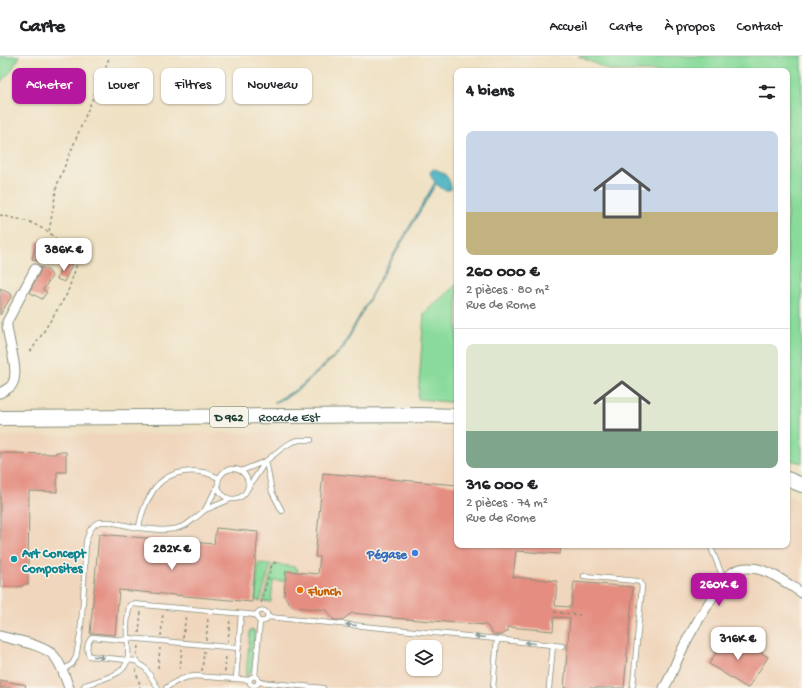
<!DOCTYPE html>
<html lang="fr">
<meta charset="utf-8">
<style>
body{margin:0;font-family:"Gochi Hand",sans-serif;background:#f6f6f6;color:#202124;height:100vh;display:flex;flex-direction:column;font-size:15px;white-space:nowrap}
*{box-sizing:border-box;margin:0}
p{font-size:13px;color:#757577}
.icon{flex:none;width:22px;height:22px;fill:none;stroke:currentColor;stroke-width:2;stroke-linecap:round;stroke-linejoin:round}
.map{position:relative;flex:1;overflow:hidden}
.sheet{position:absolute;left:454px;top:12px;width:336px;height:480px;display:flex;flex-direction:column;background:#fff;border-radius:8px;box-shadow:0 1px 3px #0004}
.sheet>*{flex:none}
.guide{position:absolute;left:12px;top:12px;width:380px;height:36px;display:flex;gap:8px}
.buttons{position:absolute;left:406px;top:584px;display:grid;gap:8px}
.buttons a{display:grid;place-items:center;width:36px;height:36px;border-radius:8px;background:#fff;box-shadow:0 1px 3px #0004;font-size:20px}
.price{position:absolute;translate:-50% -34px;padding:0 9px;border-radius:8px;background:#fff;color:#222;font-size:13px;line-height:26px;filter:drop-shadow(0 1px 2px #0008)}
.price::after{content:'';position:absolute;left:50%;top:24px;width:12px;height:9px;margin-left:-6px;background:inherit;clip-path:polygon(0 0,100% 0,50% 100%)}
.price.selected{background:#b5179e;color:#fff}
ul{padding:0;list-style:none}
li{display:grid;align-content:center;gap:8px;height:212px;padding:0 12px}
li+li{border-top:1px solid #e0e0e0}
li span{display:grid;place-items:center;height:124px;border-radius:8px;color:#555}
li>.icon{margin-inline-start:auto}
span .icon{width:72px;height:72px;fill:#fffc;stroke-width:1}
li b{font-size:17px}
h2{display:flex;justify-content:space-between;align-items:center;height:48px;padding:0 12px;font-size:17px}
.chip{padding:0 14px;border-radius:8px;background:#fff;box-shadow:0 1px 3px #0004;font-size:14px;line-height:36px}
.chip.selected{background:#b5179e;color:#fff}
header{display:flex;align-items:center;gap:24px;box-sizing:border-box;height:56px;padding:0 20px;background:#fff;border-bottom:1px solid #e0e0e0}
header strong{font-size:19px}
nav{display:flex;gap:22px;margin-inline-start:auto;font-size:14px}
.map>svg:first-child{display:block}
.built{fill:#f0d6bc;fill-rule:evenodd}
.green{fill:#8adb9b;stroke:#548c68}
.water{fill:#42b0c0;stroke:#30767a}
.building{fill:#e48d80}
.lines{fill:none;stroke-linecap:round;stroke-linejoin:round}
.lane-casing{stroke:#878f7c;stroke-width:6}
.street-casing{stroke:#878f7c;stroke-width:11}
.primary-casing{stroke:#878f7c;stroke-width:16}
.path{stroke:#878f7c;stroke-width:1.5;stroke-dasharray:3 3;stroke-linecap:butt}
.lane{stroke:#fff;stroke-width:4.5}
.street{stroke:#fff;stroke-width:9}
.primary{stroke:#fff;stroke-width:14}
.oneway{fill:#8f9e9a}
.shop-dot{fill:#3f7fe0;stroke:#f7f3e8;stroke-width:1.5}
.culture-dot{fill:#0f9aa8;stroke:#f7f3e8;stroke-width:1.5}
.food-dot{fill:#e8710a;stroke:#f7f3e8;stroke-width:1.5}
.labels{text-anchor:middle;stroke-width:3;stroke-linejoin:round;paint-order:stroke}
.shield{fill:#f7f3e8;stroke:#60746a;stroke-width:1}
.shield-label{font-size:12px;font-weight:bold;fill:#1f3d34}
.street-label{font-size:13px;fill:#1f3d34;stroke:#f7f3e8}
.culture-label{font-size:13px;font-weight:bold;fill:#0d838f;stroke:#f7f3e8;text-anchor:start}
.shop-label{font-size:13px;font-weight:bold;fill:#366cbe;stroke:#f7f3e8;text-anchor:end}
.food-label{font-size:13px;font-weight:bold;fill:#c56008;stroke:#f7f3e8;text-anchor:start}
</style>
<header>
<strong>Carte</strong>
<nav><a>Accueil</a><a>Carte</a><a>À propos</a><a>Contact</a></nav>
</header>
<div class="map">
<svg width="802" height="632" viewBox="0 0 802 632">
<rect width="100%" height="100%" fill="#f7f3e8"/>
<filter id="ink" filterUnits="userSpaceOnUse"><feTurbulence type="fractalNoise" baseFrequency=".025" numOctaves="2"/><feDisplacementMap in="SourceGraphic" scale="8" xChannelSelector="R" yChannelSelector="G"/><feConvolveMatrix kernelMatrix="1 2 1 2 8 2 1 2 1" color-interpolation-filters="sRGB"/></filter>
<filter id="wash" filterUnits="userSpaceOnUse"><feTurbulence type="fractalNoise" baseFrequency=".012" numOctaves="4" result="noise"/><feDisplacementMap in="SourceGraphic" scale="16" xChannelSelector="R" yChannelSelector="G"/><feGaussianBlur stdDeviation="0.9" result="paint"/><feColorMatrix in="noise" values="0 0 0 0 0 0 0 0 0 0 0 0 0 0 0 0 0 1.4 0 .05"/><feComposite in="paint" operator="in"/></filter>
<g filter="url(#wash)">
<rect width="100%" height="100%" fill="#efe1c3"/>
<path class="built" d="M457,374V489H787V440L802,447V632H0V380ZM413,591H435V613H413Z"/>
<path class="green" d="M0,0H20L11,15L0,27Z
M578,0H802V407L787,403V15H611Z
M457,228V347L418,343L424,257Z
M258,507L271,508L260,545L255,544Z
M274,508L295,511L297,512L298,516H286L285,525H273L271,546L263,545Z
M250,574L255,575L251,616L246,621Z"/>
<path class="water" d="M433,113C443,114 451,122 451,133L450,134H444L436,128L377,229L343,293L302,331L290,339L277,346H274L292,336L301,330L329,305L342,292L378,226L435,126C432,123 431,120 430,116Z"/>
<g id="blocks">
<path class="building" d="M37,185L45,188L40,206L32,203Z
M63,206L72,209L64,226L57,223Z
M41,211L49,215L52,220L43,234L47,236L42,243L29,236L40,216Z
M0,232L12,239L0,259Z
M56,396H66V416H57V436L29,435L28,528H24L22,530L16,531H0V397L56,398Z
M323,417L457,429V489H561L560,498L516,495L513,521L557,525L555,550L571,551L574,526L633,531L624,632H564L570,562L554,561L553,575L508,571V575L502,579H494L486,569L392,562V561L352,557L342,564H334L327,554L293,551L284,540L286,515L318,518L320,501H315Z
M216,472L258,476L252,546L119,534L115,579L92,577L90,578L99,478L214,488Z
M729,577L768,601L748,632H747L709,608Z
M0,624L26,629L25,632H0Z"/>
</g>
</g>
<g filter="url(#ink)">
<use href="#blocks" fill-opacity="0" stroke="#878f7c" stroke-width="1"/>
<g class="lines">
<defs>
<path id="lane" d="M266,405L272,436L282,455
M218 428a15 15 0 1 1 30 0a15 15 0 1 1-30 0Z
M241,415L266,405L282,392L292,386L299,384H311
M248,432L266,405
M205,454L218,429
M139,472C140,462 143,454 147,445C150,441 152,436 155,432C166,418 184,413 202,416C208,417 214,420 219,422
M710,489L724,524
M584,520L636,525L640,526L642,530L633,629L632,632
M256.5 560a5.5 5.5 0 1 1 11 0a5.5 5.5 0 1 1-11 0Z
M268,561L497,583L493,632
M497,583L513,585L562,590
M63,614L72,608L76,601L80,579L83,546L86,485L90,474L94,469L99,466H110L139,472L162,474L175,473L186,469L194,463L205,454L231,443
M255,620L260,565
M249.5 625a4.5 4.5 0 1 1 9 0a4.5 4.5 0 1 1-9 0Z
M236,623L241,558
M259,626L323,632
M83,632L85,629C94,626 112,621 119,616C132,608 128,591 127,579C126,571 128,559 129,551L130,549L133,548L257,559
M158,632L146,613L136,605L89,600C86,592 87,588 92,581L123,584L128,582L239,592
M166,632C176,625 183,621 195,620L250,624
M549,632L553,589"/>
<path id="street" d="M0,337C3,335 8,333 11,330C22,317 6,282 7,266L35,213
M0,580C14,584 46,589 55,601C62,610 65,621 69,632
M664,632C671,621 675,608 681,596C689,578 700,562 710,545C714,539 718,531 723,525C729,518 738,512 747,512C767,511 786,527 802,537"/>
<g id="primary">
<path id="s1" d="M0,362L421,359L457,360"/>
<path d="M787,423L802,429"/>
</g>
</defs>
<use href="#lane" class="lane-casing"/>
<use href="#street" class="street-casing"/>
<use href="#primary" class="primary-casing"/>
<path class="path" d="M0,159L30,166L49,176
M30,296L39,283L67,238L77,208L49,176L57,129L110,0
M261,547L272,508L277,506
M554,556L580,559
M139,577L141,555
M161,580L163,556
M183,582L186,558
M206,584L208,562
M228,586L230,562
M137,599L138,589
M158,612L160,592
M136,613C136,619 140,625 140,632
M180,613L182,593
M202,615L204,595
M225,616L226,598"/>
<use href="#lane" class="lane"/>
<use href="#street" class="street"/>
<use href="#primary" class="primary"/>
</g>
<defs><path id="oneway-solid" d="M-6-.8H1V-3.2L6.5 0L1 3.2V.8H-6Z"/></defs>
<g class="oneway">
<use href="#oneway-solid" transform="translate(351 569) rotate(-175)"/>
<use href="#oneway-solid" transform="translate(480 581) rotate(-175)"/>
<use href="#oneway-solid" transform="translate(530 587) rotate(-175)"/>
<use href="#oneway-solid" transform="translate(99 601) rotate(6)"/>
</g>
</g>
<circle class="shop-dot" cx="415" cy="497" r="4"/>
<circle class="culture-dot" cx="14" cy="503" r="4"/>
<circle class="food-dot" cx="300" cy="534" r="4"/>
<g class="labels">
<rect class="shield" x="210" y="351" width="38" height="20" rx="3"/>
<g class="shield-label">
<text x="229" y="365">D 962</text>
</g>
<g class="street-label">
<text dy="5" stroke="none"><textPath href="#s1" startOffset="289">Rocade Est</textPath></text>
</g>
<g class="culture-label">
<text x="22" y="501">Art Concept<tspan x="22" dy="15">Composites</tspan></text>
</g>
<g class="shop-label">
<text x="407" y="502">Pégase</text>
</g>
<g class="food-label">
<text x="308" y="539">Flunch</text>
</g>
</g>
</svg>
<div class="buttons">
<a><svg class="icon" aria-label="layers" viewBox="0 0 24 24"><path d="M12 4l9 5-9 5-9-5zM3 14l9 5 9-5"/></svg></a>
</div>
<b class="price" style="left:64px;top:216px">386K €</b>
<b class="price" style="left:172px;top:515px">282K €</b>
<b class="price selected" style="left:719px;top:551px">260K €</b>
<b class="price" style="left:738px;top:605px">316K €</b>
<div class="guide">
<a class="chip selected">Acheter</a>
<a class="chip">Louer</a>
<a class="chip">Filtres</a>
<a class="chip">Nouveau</a>
</div>
<section class="sheet">
<h2>4 biens<svg class="icon" aria-label="filters" viewBox="0 0 24 24"><path d="M4 7h16M4 17h16"/><circle cx="9" cy="7" r="2"/><circle cx="15" cy="17" r="2"/></svg></h2>
<ul>
<li><span style="background:linear-gradient(#c9d6e8 65%,#c2b280 0)"><svg class="icon" aria-label="home" viewBox="0 0 24 24"><path d="M3 11l9-7 9 7M6 9v11h12V9"/></svg></span><div><b>260 000 €</b><p>2 pièces · 80 m²</p><p>Rue de Rome</p></div></li>
<li><span style="background:linear-gradient(#dfe7d0 70%,#7fa58c 0)"><svg class="icon" aria-label="home" viewBox="0 0 24 24"><path d="M3 11l9-7 9 7M6 9v11h12V9"/></svg></span><div><b>316 000 €</b><p>2 pièces · 74 m²</p><p>Rue de Rome</p></div></li>
</ul>
</section>
</div>
